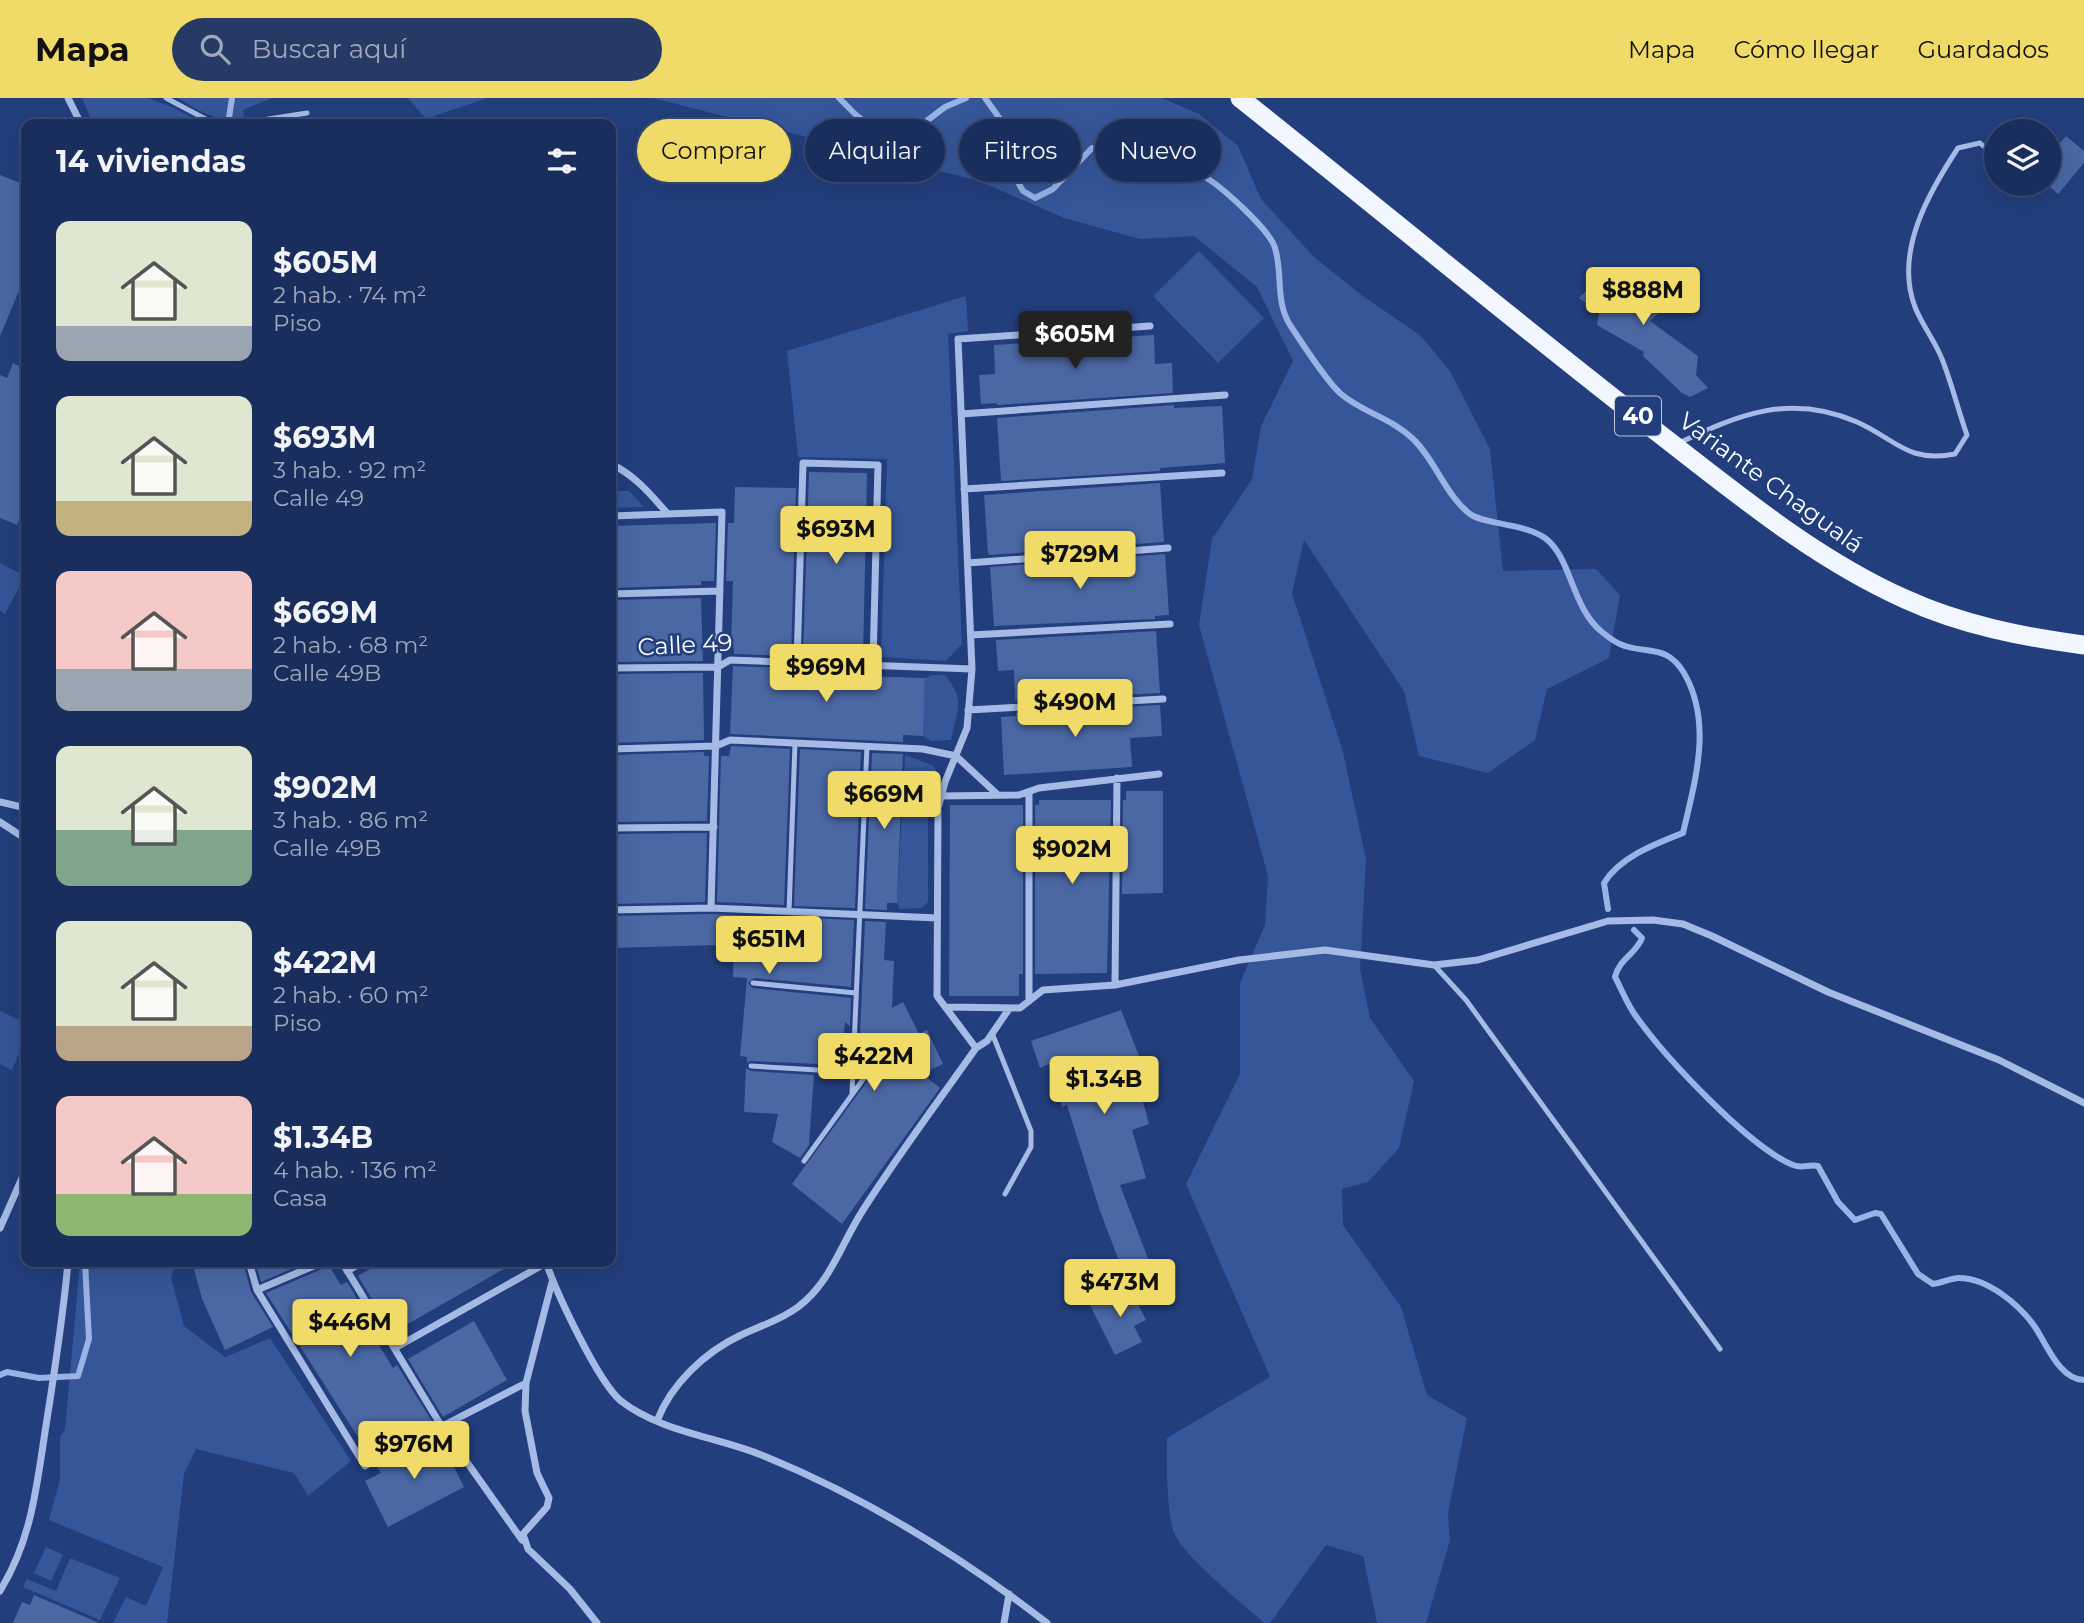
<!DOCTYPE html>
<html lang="es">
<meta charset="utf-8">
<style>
body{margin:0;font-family:Montserrat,sans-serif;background:#273a66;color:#f1f3f6;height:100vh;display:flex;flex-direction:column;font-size:26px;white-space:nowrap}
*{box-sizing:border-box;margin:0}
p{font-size:23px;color:#9fa8bc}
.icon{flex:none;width:38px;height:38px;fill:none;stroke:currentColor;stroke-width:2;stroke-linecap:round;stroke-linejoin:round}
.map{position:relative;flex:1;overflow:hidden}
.side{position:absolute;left:21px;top:21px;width:595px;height:1148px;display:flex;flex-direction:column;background:#1a2e5d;border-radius:14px;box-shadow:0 7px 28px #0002,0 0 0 2px #384a72}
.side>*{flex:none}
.top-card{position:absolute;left:637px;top:21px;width:665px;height:63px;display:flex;gap:14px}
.tools{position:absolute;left:1984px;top:21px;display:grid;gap:14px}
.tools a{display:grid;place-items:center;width:77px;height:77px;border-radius:50%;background:#1a2e5d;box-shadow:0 7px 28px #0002,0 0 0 2px #384a72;font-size:35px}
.price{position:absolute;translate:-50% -60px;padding:0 16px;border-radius:7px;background:#f1db68;color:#111;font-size:23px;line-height:46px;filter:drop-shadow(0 2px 4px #0008)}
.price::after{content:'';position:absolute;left:50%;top:42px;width:21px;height:16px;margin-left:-10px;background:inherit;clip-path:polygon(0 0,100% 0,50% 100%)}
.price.current{background:#222;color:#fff}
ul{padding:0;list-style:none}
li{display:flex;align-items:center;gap:21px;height:175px;padding:0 35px}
li span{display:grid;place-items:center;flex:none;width:196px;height:140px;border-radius:14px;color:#555}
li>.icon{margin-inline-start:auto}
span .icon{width:84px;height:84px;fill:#fffc;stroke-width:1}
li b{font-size:30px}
h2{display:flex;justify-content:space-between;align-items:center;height:84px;padding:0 35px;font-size:30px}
.tag{padding:0 24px;border-radius:32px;background:#1a2e5d;box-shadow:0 7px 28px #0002,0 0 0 2px #384a72;font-size:24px;line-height:63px}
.tag.current{background:#f1db68;color:#111}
header{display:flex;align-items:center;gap:42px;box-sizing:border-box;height:98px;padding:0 35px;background:#f1db68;color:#111}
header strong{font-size:33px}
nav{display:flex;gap:38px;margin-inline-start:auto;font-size:24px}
.search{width:490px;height:63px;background:#273a66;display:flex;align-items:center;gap:18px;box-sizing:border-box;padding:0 24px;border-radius:38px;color:#9fa8bc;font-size:26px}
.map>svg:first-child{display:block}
.green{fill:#355699}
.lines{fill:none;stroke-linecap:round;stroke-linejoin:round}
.stream{stroke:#99b3e7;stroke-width:6}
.building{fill:#4b68a5}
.service{stroke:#a5bae5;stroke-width:5}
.minor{stroke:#a5bae5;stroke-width:7}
.trunk{stroke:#f2f6fe;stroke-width:19}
.labels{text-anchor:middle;stroke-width:5;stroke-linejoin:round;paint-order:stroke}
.shield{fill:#223e7c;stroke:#bdc5d8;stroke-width:2}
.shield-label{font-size:23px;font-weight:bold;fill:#fff}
.street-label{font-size:24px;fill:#fff;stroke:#223e7c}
</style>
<header>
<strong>Mapa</strong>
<div class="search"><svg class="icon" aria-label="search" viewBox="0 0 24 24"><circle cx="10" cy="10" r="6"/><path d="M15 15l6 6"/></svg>Buscar aquí</div>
<nav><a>Mapa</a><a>Cómo llegar</a><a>Guardados</a></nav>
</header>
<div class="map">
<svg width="2084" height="1525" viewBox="0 0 2084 1525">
<rect width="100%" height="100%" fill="#223e7c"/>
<path class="green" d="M82,0H147L170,8L204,26H93Z
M178,0H272L243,12L244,19C217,26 200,13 178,0Z
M408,0H487L426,21Z
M653,0H1162L1199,16L1238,48L1261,101L1313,158L1360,196L1421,238L1450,273L1490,351L1503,473L1596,471L1620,497L1609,560L1547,591L1535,642L1488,675L1419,658L1404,593L1304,442L1292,495L1343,654L1366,761L1360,871L1370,920L1414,983L1399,1050L1368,1084L1342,1091L1343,1127L1401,1209L1427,1297L1467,1320L1448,1415L1450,1442L1426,1525H1377L1363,1458L1326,1447L1270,1525H1264C1241,1504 1189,1463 1175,1437C1167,1422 1166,1359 1167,1340L1270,1279L1186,1086L1240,976V885L1265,827L1268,778L1199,527L1212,441L1252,381L1261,328L1293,263L1257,189L1194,138L1140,141L1064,120L979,83Z
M1199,153L1264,220L1218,265L1153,198Z
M966,198L968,233L948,236L962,546L946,563L881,559L887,361L798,359L787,253Z
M611,393H629L644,409L611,410Z
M0,465L25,478L5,516L0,513Z
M932,577H945C966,602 957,613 951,642L931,643L923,638L925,580Z
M905,657L934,668L939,679L928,707V804L922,810L900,811L897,805Z
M0,913L26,925V939L12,972L0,966Z
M80,1164H176L171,1180L184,1228L225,1259L270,1240L351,1363L308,1398L294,1375L196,1351L184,1376L167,1525H113L126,1499L146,1508L163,1469L49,1422L60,1382V1339L65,1331Z
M46,1449L63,1457L51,1483L34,1475Z
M70,1460L120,1480L100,1522L23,1489L27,1481L56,1493Z"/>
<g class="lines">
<path class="stream" d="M839,0L855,16L887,41L907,38L945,9L966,0
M985,0L1008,32L1012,74L1023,93L1035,100L1053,91L1092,50C1113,57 1133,65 1153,70C1169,74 1191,71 1205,79C1222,89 1270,132 1275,150C1283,176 1275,203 1290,227C1302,245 1326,283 1341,296C1362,314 1391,320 1412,340C1435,361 1445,397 1470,416C1485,427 1524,425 1545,440C1572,460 1571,509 1602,534C1608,539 1618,546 1625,548C1650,556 1667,547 1684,575C1713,625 1695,683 1683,735C1655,746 1620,759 1604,785L1608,811
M228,26L232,0
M1634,832L1642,840C1636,856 1619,861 1615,879C1622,892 1628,909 1638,921C1667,961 1749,1049 1793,1067C1803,1071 1809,1066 1818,1068L1838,1104L1855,1122L1875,1115L1881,1116L1918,1176L1933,1186C1942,1185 1951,1180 1959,1180C1987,1180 2019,1206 2035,1229C2047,1247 2060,1282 2084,1282
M0,1277L7,1274L39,1280L78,1278L89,1241L85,1164"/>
</g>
<path class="building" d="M2066,38L2084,53V65L2058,96L2049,88V58Z
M0,77L26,87V176L0,238Z
M1608,171L1628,185L1640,175L1671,204L1650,223L1698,258L1696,277L1708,290L1690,299L1682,295L1643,258L1644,254L1597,227L1599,215L1579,200Z
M1154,237L1155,266L1172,265L1173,295L997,307V305L981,306L979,277L995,276L994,247Z
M13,265L26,271V404L17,427L0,420V277L7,280Z
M1174,307V310L1222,308L1225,365L1160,370V373L1001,383L997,320Z
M809,374L867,375L863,561L803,559Z
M1160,385L1164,444L990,457L988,455L984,397Z
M735,389L796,390L791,558L734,556V550H731L733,483H726L728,425H734Z
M716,425L714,483H701V487L611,490V428Z
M1165,456L1169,517L1155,518V521L994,528L990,469Z
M701,500L703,563L611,564V502Z
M1156,533L1160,595L1015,603L1014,572L998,573L996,542Z
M733,568L862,573V578L925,580L923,638L903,637V644L730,636Z
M703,575L704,642L611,645V576Z
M1160,607L1162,638L1130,640L1132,669L1004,677L1001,619L1016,618V615Z
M731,648L790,651L784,807L717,804L721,658H729Z
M800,651L861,654L855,810L794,808Z
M704,654V658H709L707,723L611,724V657Z
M872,655L903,656L897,805H887V812L865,811Z
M1126,693H1163V795L1122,796L1123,702H1126Z
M1039,702H1111L1107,875L1035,876V707H1039Z
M950,707H1023V876H1019V898H949Z
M707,735L705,804L611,806V736Z
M711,816L854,822L851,889L754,880L748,885L752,890L851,900L850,928L845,924L841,967L751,963L747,965V959L740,958L747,880L733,879L734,853L718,852V847L611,850V818Z
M865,823L886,824L884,862L894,863L892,910L903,904L919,936L927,932L943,966L922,976L940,990L842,1126L792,1086L885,959L884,954H877L860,937Z
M1121,912L1148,981L1138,985L1149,1026L1132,1032L1146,1080L1120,1087L1150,1166L1124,1176L1100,1113L1067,1007L1062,1009L1049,966L1040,970L1031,943Z
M746,970L751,973L814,977L809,1047L800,1060L772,1044L778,1016L744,1014Z
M192,1164H243L251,1194L273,1229L225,1252L202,1201Z
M255,1164H295L296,1169L261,1184Z
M382,1164H516L392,1235L358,1178Z
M329,1168L341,1187L347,1184L382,1242L377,1244L393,1270L397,1267L433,1325L370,1358L266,1195Z
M1129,1188L1146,1222L1134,1228L1142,1244L1115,1257L1090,1207Z
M474,1223L507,1282L443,1319L408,1261Z
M438,1337L464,1389L388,1429L365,1383L381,1375L377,1369Z
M34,1497L99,1525H13L22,1504L30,1507Z"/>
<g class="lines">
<path class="service" d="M166,0L213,25L224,26
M236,26L307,15
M1677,346C1739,316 1790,295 1857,324C1897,342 1907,365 1955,356L1967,337C1958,312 1952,286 1942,261C1935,243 1922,227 1915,209C1894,154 1929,94 1958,50L1980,45L1997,60
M789,814L795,645
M1434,867L1466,902L1720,1251
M753,885L856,895
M992,935L1031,1033V1049L1005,1096
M751,968L852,974
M852,995L867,648
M804,1063L880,958"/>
<path class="minor" d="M68,0L81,26
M961,316L1225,297
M611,366C635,377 651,397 668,416
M964,391L1222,375
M611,418L722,414L711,810
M968,465L1168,450
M611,496L720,493
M971,537L1170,526
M797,565L803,365L878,367L873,567
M611,570L718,569L730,562L972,571
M968,612L1163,601
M611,651L716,648L730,642L923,651L956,658L998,697
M1029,694V903
M941,698L1019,697L1039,690L1159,676
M0,704L26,710
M0,724L26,741
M611,730L714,729
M611,812L711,810L937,820
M1115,887L1117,680
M946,909L1020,910L1043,892L1115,887L1239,862L1325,852L1434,867L1478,862L1608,823L1653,822L1683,826L1712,838L1828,894L1999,962L2084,1005
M976,950L937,898L938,710L945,684L967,630L972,571L958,241L1150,228
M0,1130L26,1071
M249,1164L257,1192L365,1368L526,1285
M342,1164L442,1329L522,1442
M546,1164C556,1194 598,1284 621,1303C661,1334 718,1339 764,1358C865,1399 960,1458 1047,1525
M347,1173L363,1164
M552,1184L526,1285L525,1313L537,1375L549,1400L547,1409L523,1436L528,1451L570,1491L597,1525
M257,1192L323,1164
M395,1250L546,1165
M657,1323C671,1286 705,1254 741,1237C760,1228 781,1222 798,1209C831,1184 841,1146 863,1112C898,1057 938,1004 976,950L987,943L1009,911
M0,1493C31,1442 36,1393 45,1334C54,1277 63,1221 68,1164
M1004,1525L1009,1496"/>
<path class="trunk" d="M1240,0C1376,108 1510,220 1648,327C1730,390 1811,459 1905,501C1962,527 2023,539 2084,547"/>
</g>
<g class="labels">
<rect class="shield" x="1615" y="298.5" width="46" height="39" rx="5"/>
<g class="shield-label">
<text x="1638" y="326">40</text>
</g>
<g class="street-label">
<text transform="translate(1771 385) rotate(36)" y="8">Variante Chagualá</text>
<text transform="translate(685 547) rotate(-3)" y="8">Calle 49</text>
</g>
</g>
</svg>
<div class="tools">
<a><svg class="icon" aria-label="layers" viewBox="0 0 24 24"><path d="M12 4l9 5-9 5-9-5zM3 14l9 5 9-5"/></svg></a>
</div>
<b class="price" style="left:1643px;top:229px">$888M</b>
<b class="price current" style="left:1075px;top:273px">$605M</b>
<b class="price" style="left:836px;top:468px">$693M</b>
<b class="price" style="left:1080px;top:493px">$729M</b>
<b class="price" style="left:826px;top:606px">$969M</b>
<b class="price" style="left:1075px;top:641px">$490M</b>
<b class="price" style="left:884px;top:733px">$669M</b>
<b class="price" style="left:1072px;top:788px">$902M</b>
<b class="price" style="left:769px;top:878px">$651M</b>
<b class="price" style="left:874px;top:995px">$422M</b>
<b class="price" style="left:1104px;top:1018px">$1.34B</b>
<b class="price" style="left:1120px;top:1221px">$473M</b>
<b class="price" style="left:350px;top:1261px">$446M</b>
<b class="price" style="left:414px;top:1383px">$976M</b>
<div class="top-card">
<a class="tag current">Comprar</a>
<a class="tag">Alquilar</a>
<a class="tag">Filtros</a>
<a class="tag">Nuevo</a>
</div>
<section class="side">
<h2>14 viviendas<svg class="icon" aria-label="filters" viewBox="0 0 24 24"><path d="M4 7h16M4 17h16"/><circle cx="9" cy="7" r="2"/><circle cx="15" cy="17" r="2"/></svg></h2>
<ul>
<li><span style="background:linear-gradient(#dfe7d0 75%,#9aa5b1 0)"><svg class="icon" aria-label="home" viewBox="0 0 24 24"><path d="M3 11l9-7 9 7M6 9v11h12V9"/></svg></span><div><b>$605M</b><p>2 hab. · 74 m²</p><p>Piso</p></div></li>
<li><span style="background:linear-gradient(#dfe7d0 75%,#c2b280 0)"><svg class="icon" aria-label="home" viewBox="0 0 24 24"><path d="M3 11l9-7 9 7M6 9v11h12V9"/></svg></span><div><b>$693M</b><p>3 hab. · 92 m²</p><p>Calle 49</p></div></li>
<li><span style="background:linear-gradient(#f6c9c9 70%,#9aa5b1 0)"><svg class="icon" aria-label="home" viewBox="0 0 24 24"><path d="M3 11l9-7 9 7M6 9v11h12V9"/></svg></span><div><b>$669M</b><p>2 hab. · 68 m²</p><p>Calle 49B</p></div></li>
<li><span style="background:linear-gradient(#dfe7d0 60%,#7fa58c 0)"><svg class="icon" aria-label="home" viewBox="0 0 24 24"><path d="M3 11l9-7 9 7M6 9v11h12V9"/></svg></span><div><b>$902M</b><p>3 hab. · 86 m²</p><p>Calle 49B</p></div></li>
<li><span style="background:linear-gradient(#dfe7d0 75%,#b9a48a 0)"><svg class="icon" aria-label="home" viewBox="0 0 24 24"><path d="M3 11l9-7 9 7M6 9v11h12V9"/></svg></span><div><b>$422M</b><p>2 hab. · 60 m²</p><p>Piso</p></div></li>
<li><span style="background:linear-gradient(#f6c9c9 70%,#8fb573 0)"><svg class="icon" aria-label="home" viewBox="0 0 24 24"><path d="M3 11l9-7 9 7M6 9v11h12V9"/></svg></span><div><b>$1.34B</b><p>4 hab. · 136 m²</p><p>Casa</p></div></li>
</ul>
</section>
</div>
